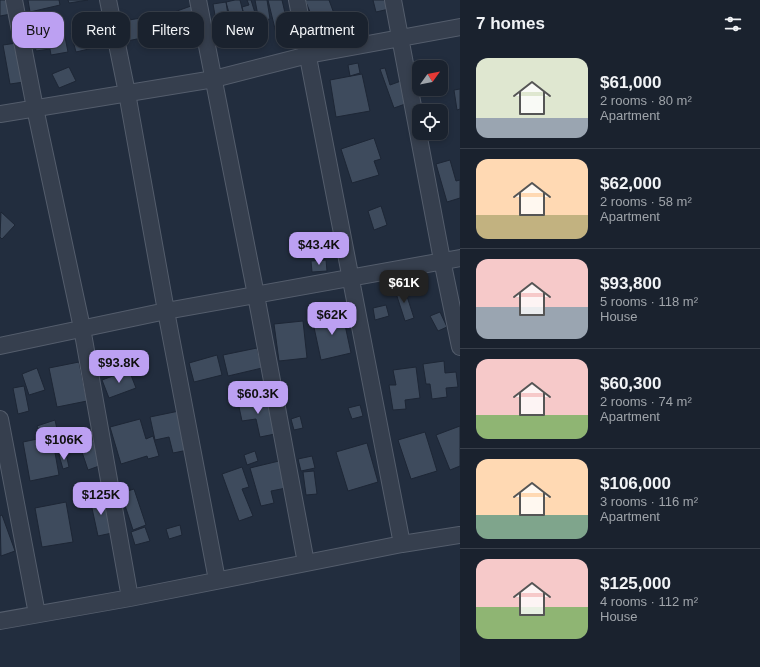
<!DOCTYPE html>
<meta charset="utf-8">
<style>
body{margin:0;font-family:Arial,sans-serif;background:#232a36;color:#f1f3f6;height:100vh;display:flex;flex-direction:column;font-size:15px;white-space:nowrap}
*{box-sizing:border-box;margin:0}
p{font-size:13px;color:#9fa4aa}
.icon{flex:none;width:22px;height:22px;fill:none;stroke:currentColor;stroke-width:2;stroke-linecap:round;stroke-linejoin:round}
.map{position:relative;flex:1;overflow:hidden}
.drawer{display:flex;flex-direction:column;background:#1a222e;width:300px}
.drawer>*{flex:none}
.top-card{position:absolute;left:12px;top:12px;width:380px;height:36px;display:flex;gap:8px}
.needle{width:26px;rotate:57deg}
.tools{position:absolute;left:412px;top:60px;display:grid;gap:8px}
.tools a{display:grid;place-items:center;width:36px;height:36px;border-radius:8px;background:#1a222e;box-shadow:0 2px 6px #0003,0 0 0 1px #383f4a;font-size:20px}
.price{position:absolute;translate:-50% -34px;padding:0 9px;border-radius:8px;background:#bca0f2;color:#111;font-size:13px;line-height:26px;filter:drop-shadow(0 1px 2px #0008)}
.price::after{content:'';position:absolute;left:50%;top:24px;width:12px;height:9px;margin-left:-6px;background:inherit;clip-path:polygon(0 0,100% 0,50% 100%)}
.price.on{background:#222;color:#fff}
ul{padding:0;list-style:none}
li{display:flex;align-items:center;gap:12px;height:100px;padding:0 16px}
li+li{border-top:1px solid #383f4a}
li span{display:grid;place-items:center;flex:none;width:112px;height:80px;border-radius:12px;color:#555}
li>.icon{margin-inline-start:auto}
span .icon{width:48px;height:48px;fill:#fffc;stroke-width:1}
li b{font-size:17px}
h2{display:flex;justify-content:space-between;align-items:center;height:48px;padding:0 16px;font-size:17px}
.chip{padding:0 14px;border-radius:12px;background:#1a222e;box-shadow:0 2px 6px #0003,0 0 0 1px #383f4a;font-size:14px;line-height:36px}
.chip.on{background:#bca0f2;color:#111}
main{display:flex;flex:1;min-height:0}
.map>svg:first-child{display:block}
.building{fill:#3e4b5d;stroke:#1d2635}
.lines{fill:none;stroke-linecap:round;stroke-linejoin:round}
.minor-casing{stroke:#545d6c;stroke-width:18}
.minor{stroke:#363f4e;stroke-width:16}
</style>
<main>
<div class="map">
<svg width="460" height="667" viewBox="0 0 460 667">
<rect width="100%" height="100%" fill="#222d3e"/>
<path class="building" d="M0,0H9L11,14L0,16Z
M28,0H59L60,5L30,12Z
M68,0H88L69,3Z
M235,0H240L249,35L236,39L226,2Z
M247,0H251L256,16L245,19L242,7L249,5Z
M255,0H267L270,19L259,21Z
M268,0H282L289,30L276,33Z
M305,0H329L336,19L316,26Z
M373,0H387L389,9L376,12Z
M226,2L232,41L220,43L213,4Z
M191,6L198,25L170,35L163,16Z
M153,16L157,35L127,41L123,21Z
M104,24L110,44L76,52L71,33Z
M64,32L68,52L51,55L50,49L36,51L34,38Z
M17,43L24,82L10,84L3,45Z
M358,63L360,73L350,76L348,65Z
M69,67L76,81L59,88L52,74Z
M385,68L390,85L401,81L408,103L394,108L380,69Z
M362,74L370,111L336,117L330,80Z
M460,89V109L457,110L454,90Z
M374,138L381,159L374,161L379,175L352,183L341,149Z
M450,160L456,181L460,180V198L447,202L436,164Z
M381,206L387,225L374,230L368,211Z
M1,212L15,225L2,239L0,237Z
M326,260L327,271L312,272L311,261Z
M404,287L414,318L405,321L395,290Z
M386,305L389,316L375,320L373,308Z
M342,311L351,353L321,360L312,318Z
M440,312L447,327L438,331L430,316Z
M303,321L307,358L279,361L274,324Z
M257,348L262,368L228,376L223,355Z
M217,355L222,375L194,382L189,363Z
M444,361L445,373L456,372L458,387L446,388L447,397L432,399L430,384H426L423,364Z
M79,362L87,401L57,407L49,368Z
M416,367L420,398L405,400L406,409L393,410L389,385H396L393,370Z
M37,368L45,390L29,395L22,374Z
M129,370L136,388L109,398L102,380Z
M24,386L29,411L18,414L13,388Z
M240,387L243,399L232,401L229,389Z
M267,396L275,434L260,437L256,419L242,421L238,402Z
M360,405L363,416L352,419L348,408Z
M179,411L188,450L173,453L169,437L155,440L150,417Z
M300,416L303,428L294,430L291,419Z
M140,419L146,439L153,436L159,456L148,459L147,456L121,464L110,427Z
M55,420L57,429L40,434L37,426Z
M460,426V466L450,470L436,435Z
M89,429L102,465L88,470L76,434Z
M425,432L437,471L411,479L398,440Z
M52,436L59,475L30,481L23,442Z
M367,443L378,482L348,491L336,452Z
M255,451L258,461L247,465L244,455Z
M66,454L69,467L63,469L59,455Z
M312,456L315,468L301,471L298,459Z
M279,461L286,488L271,491L274,503L261,506L250,468Z
M242,467L249,487L242,489L253,516L239,521L222,474Z
M314,471L317,494L306,495L303,472Z
M134,489L146,525L133,530L121,493Z
M105,496L112,533L98,536L90,499Z
M88,497L90,504L80,509L77,502Z
M66,502L73,542L42,547L35,508Z
M2,515L15,551L1,556L0,516Z
M180,525L182,535L169,539L166,529Z
M145,527L150,541L135,545L131,532Z"/>
<g class="lines">
<defs>
<path id="minor" d="M14,0L35,108L82,328L130,598
M108,0L127,93L166,311L217,580
M198,0L256,295L306,563
M297,0L402,544
M393,0L442,260L460,347
M0,114L214,79L308,55L460,27
M0,346L166,311L460,258
M0,419L37,614
M0,621L130,598L402,544L460,535"/>
</defs>
<use href="#minor" class="minor-casing"/>
<use href="#minor" class="minor"/>
</g>
</svg>
<div class="tools">
<a><svg class="needle" viewBox="-14 -14 28 28"><path d="M0-13l5 13h-10z" fill="#e53935"/><path d="M0 13l5-13h-10z" fill="#9fa4aa"/></svg></a>
<a><svg class="icon" aria-label="locate" viewBox="0 0 24 24"><circle cx="12" cy="12" r="6"/><path d="M12 2v4M12 18v4M2 12h4M18 12h4"/></svg></a>
</div>
<b class="price" style="left:319px;top:266px">$43.4K</b>
<b class="price on" style="left:404px;top:304px">$61K</b>
<b class="price" style="left:332px;top:336px">$62K</b>
<b class="price" style="left:119px;top:384px">$93.8K</b>
<b class="price" style="left:258px;top:415px">$60.3K</b>
<b class="price" style="left:64px;top:461px">$106K</b>
<b class="price" style="left:101px;top:516px">$125K</b>
<div class="top-card">
<a class="chip on">Buy</a>
<a class="chip">Rent</a>
<a class="chip">Filters</a>
<a class="chip">New</a>
<a class="chip">Apartment</a>
</div>
</div>
<section class="drawer">
<h2>7 homes<svg class="icon" aria-label="filters" viewBox="0 0 24 24"><path d="M4 7h16M4 17h16"/><circle cx="9" cy="7" r="2"/><circle cx="15" cy="17" r="2"/></svg></h2>
<ul>
<li><span style="background:linear-gradient(#dfe7d0 75%,#9aa5b1 0)"><svg class="icon" aria-label="home" viewBox="0 0 24 24"><path d="M3 11l9-7 9 7M6 9v11h12V9"/></svg></span><div><b>$61,000</b><p>2 rooms · 80 m²</p><p>Apartment</p></div></li>
<li><span style="background:linear-gradient(#ffd9b3 70%,#c2b280 0)"><svg class="icon" aria-label="home" viewBox="0 0 24 24"><path d="M3 11l9-7 9 7M6 9v11h12V9"/></svg></span><div><b>$62,000</b><p>2 rooms · 58 m²</p><p>Apartment</p></div></li>
<li><span style="background:linear-gradient(#f6c9c9 60%,#9aa5b1 0)"><svg class="icon" aria-label="home" viewBox="0 0 24 24"><path d="M3 11l9-7 9 7M6 9v11h12V9"/></svg></span><div><b>$93,800</b><p>5 rooms · 118 m²</p><p>House</p></div></li>
<li><span style="background:linear-gradient(#f6c9c9 70%,#8fb573 0)"><svg class="icon" aria-label="home" viewBox="0 0 24 24"><path d="M3 11l9-7 9 7M6 9v11h12V9"/></svg></span><div><b>$60,300</b><p>2 rooms · 74 m²</p><p>Apartment</p></div></li>
<li><span style="background:linear-gradient(#ffd9b3 70%,#7fa58c 0)"><svg class="icon" aria-label="home" viewBox="0 0 24 24"><path d="M3 11l9-7 9 7M6 9v11h12V9"/></svg></span><div><b>$106,000</b><p>3 rooms · 116 m²</p><p>Apartment</p></div></li>
<li><span style="background:linear-gradient(#f6c9c9 60%,#8fb573 0)"><svg class="icon" aria-label="home" viewBox="0 0 24 24"><path d="M3 11l9-7 9 7M6 9v11h12V9"/></svg></span><div><b>$125,000</b><p>4 rooms · 112 m²</p><p>House</p></div></li>
</ul>
</section>
</main>
